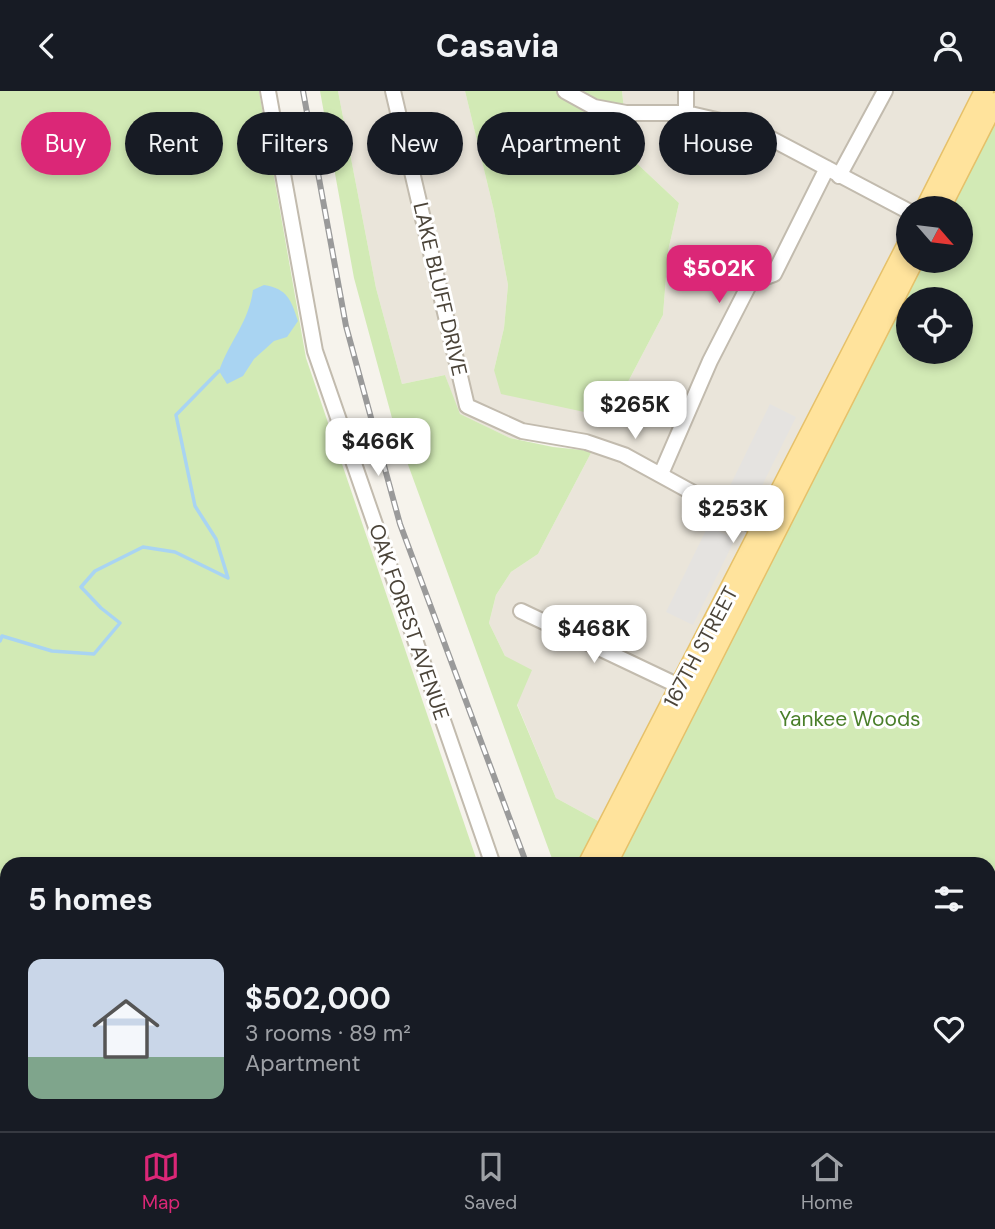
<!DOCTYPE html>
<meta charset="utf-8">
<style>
body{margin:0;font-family:"DM Sans",sans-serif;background:#20242c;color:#f1f3f6;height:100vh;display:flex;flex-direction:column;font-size:26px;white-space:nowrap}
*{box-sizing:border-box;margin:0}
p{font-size:23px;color:#9ea1a6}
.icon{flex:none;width:38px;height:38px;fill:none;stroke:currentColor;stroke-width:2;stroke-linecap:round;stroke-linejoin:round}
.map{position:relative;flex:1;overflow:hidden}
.sheet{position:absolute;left:0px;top:766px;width:996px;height:275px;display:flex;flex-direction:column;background:#171b24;border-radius:21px 21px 0 0;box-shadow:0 4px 10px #0003}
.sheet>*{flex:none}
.top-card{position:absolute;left:21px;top:21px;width:954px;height:63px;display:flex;gap:14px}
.needle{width:46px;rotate:118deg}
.controls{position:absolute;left:896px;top:105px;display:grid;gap:14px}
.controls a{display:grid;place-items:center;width:77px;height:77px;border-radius:50%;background:#171b24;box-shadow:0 4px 10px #0003;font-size:35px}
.price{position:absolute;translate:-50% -60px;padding:0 16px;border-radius:14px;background:#fff;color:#222;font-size:23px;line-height:46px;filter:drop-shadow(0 2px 4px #0008)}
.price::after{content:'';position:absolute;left:50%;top:42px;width:21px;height:16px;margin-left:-10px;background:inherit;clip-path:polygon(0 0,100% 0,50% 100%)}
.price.selected{background:#db2777;color:#fff}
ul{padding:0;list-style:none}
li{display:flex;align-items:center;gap:21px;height:175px;padding:0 28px}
li span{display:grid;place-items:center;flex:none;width:196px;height:140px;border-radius:14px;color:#555}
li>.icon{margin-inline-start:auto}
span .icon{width:84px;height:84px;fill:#fffc;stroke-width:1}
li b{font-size:30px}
h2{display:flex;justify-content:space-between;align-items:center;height:84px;padding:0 28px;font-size:30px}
.chip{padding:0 24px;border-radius:32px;background:#171b24;box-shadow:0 4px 10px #0003;font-size:24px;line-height:63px}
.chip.selected{background:#db2777;color:#fff}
header{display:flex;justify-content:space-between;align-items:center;height:91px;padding:0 28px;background:#171b24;font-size:32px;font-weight:700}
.menu{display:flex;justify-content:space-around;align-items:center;height:98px;border-top:2px solid #363941;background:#171b24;font-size:19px;color:#9ea1a6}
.menu a{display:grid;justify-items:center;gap:4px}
.menu .selected{color:#db2777}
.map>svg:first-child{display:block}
.residential{fill:#eae5da}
.green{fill:#d2eab5;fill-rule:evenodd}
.parking{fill:#e5e3e0}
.water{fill:#a9d4f2}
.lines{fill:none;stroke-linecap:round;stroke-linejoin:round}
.stream{stroke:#a9d4f2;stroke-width:3.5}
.minor-casing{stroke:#c2bbae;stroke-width:18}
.major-casing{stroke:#e6c16a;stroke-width:21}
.minor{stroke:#fff;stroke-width:14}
.major{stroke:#ffe39c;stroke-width:18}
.rail-casing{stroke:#9a9a9a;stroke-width:6}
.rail{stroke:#fff;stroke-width:3.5;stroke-dasharray:10;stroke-linecap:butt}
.labels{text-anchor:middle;stroke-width:6;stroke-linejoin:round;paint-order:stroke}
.street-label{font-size:21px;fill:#4b4439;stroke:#fff}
.park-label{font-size:21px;fill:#4a7f2a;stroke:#fff}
</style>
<header><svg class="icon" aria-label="back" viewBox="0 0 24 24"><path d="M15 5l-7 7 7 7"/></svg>Casavia<svg class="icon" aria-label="person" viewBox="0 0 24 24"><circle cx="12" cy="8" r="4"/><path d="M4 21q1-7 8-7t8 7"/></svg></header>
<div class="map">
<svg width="995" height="1040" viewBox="0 0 995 1040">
<rect width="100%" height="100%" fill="#f6f3ec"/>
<path class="residential" d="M338,0H465L494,120L508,194L504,237L494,279L607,331L663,224L668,160L679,112L629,65L622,0H974L915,117H908V130L602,732L556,707L517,613L505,565L489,532L496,504L511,481L538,463L592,360L510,347L459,323L445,284L402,293L376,197Z"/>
<path class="green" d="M0,0H259L306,267L478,773L7,774V1034H444L441,1040H0Z
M320,0H338L376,197L402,293L445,284L460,323L510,347L553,356L592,360L538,463L511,481L496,504L489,532L505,565L532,579L517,614L556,707L602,732L580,773H554L395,338L354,187Z
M465,0H622L629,65L679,112L668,160L663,224L607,331L589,322L501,303L494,279L504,237L508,194L494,120Z
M995,23V1040H480L483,1034H989V774L614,773L921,170H961V117H947ZM908,208H961V261H908Z"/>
<path class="parking" d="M770,313L796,326L752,415L726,403Z
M708,435L735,448L693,534L666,521Z"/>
<path class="water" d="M264,194C288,198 291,209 298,230L287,246L274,250L254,268L243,285L227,293L219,280C229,251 249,231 253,199Z"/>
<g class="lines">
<path class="stream" d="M0,550L2,545L52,560L94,563L120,532L101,517L81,496L95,480L143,456L175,461L228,487L216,448L195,415L176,324L219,280"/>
<defs>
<path id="minor" d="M268,0L315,260L493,774
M393,0L467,315L522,340L586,351L624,364L768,443
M565,0L594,16L626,22H686L751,37L908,120
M686,22V0
M839,85L885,0
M661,383L710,270L750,192L774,183L827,77
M521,520L681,596
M0,949L7,953
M168,1034L180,1040"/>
<path id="major" d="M925,117L984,0
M941,117L995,11
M587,774L908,151
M607,774L914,170
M452,1040L455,1034
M474,1040L477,1034"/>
</defs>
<use href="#minor" class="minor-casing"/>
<use href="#major" class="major-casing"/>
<use href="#minor" class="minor"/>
<use href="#major" class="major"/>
<defs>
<path id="rail" d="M303,0L346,235L400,433L527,774
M622,1034L624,1040"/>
</defs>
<use href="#rail" class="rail-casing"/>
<use href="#rail" class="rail"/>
</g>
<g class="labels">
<g class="street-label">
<text transform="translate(440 198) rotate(77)" y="7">LAKE BLUFF DRIVE</text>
<text transform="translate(409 531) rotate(71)" y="7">OAK FOREST AVENUE</text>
<text transform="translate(701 556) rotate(-62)" y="7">167TH STREET</text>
</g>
<g class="park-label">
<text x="850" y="635">Yankee Woods</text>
</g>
</g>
</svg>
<div class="controls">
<a><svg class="needle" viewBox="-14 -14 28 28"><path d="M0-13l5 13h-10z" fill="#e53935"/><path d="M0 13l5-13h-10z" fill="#9ea1a6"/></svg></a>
<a><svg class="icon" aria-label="locate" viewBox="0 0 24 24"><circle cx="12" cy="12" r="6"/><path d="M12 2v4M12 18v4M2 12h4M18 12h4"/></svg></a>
</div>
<b class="price selected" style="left:719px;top:214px">$502K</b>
<b class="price" style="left:635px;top:350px">$265K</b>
<b class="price" style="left:378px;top:387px">$466K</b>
<b class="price" style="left:733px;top:454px">$253K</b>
<b class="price" style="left:594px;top:574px">$468K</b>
<div class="top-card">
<a class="chip selected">Buy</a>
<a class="chip">Rent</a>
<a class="chip">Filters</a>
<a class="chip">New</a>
<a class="chip">Apartment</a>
<a class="chip">House</a>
</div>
<section class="sheet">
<h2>5 homes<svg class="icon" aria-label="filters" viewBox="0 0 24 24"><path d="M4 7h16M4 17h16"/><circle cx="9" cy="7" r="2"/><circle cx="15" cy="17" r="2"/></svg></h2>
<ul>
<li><span style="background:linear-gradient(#c9d6e8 70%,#7fa58c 0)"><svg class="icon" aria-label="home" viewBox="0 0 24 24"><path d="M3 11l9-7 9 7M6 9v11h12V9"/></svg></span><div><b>$502,000</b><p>3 rooms · 89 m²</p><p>Apartment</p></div><svg class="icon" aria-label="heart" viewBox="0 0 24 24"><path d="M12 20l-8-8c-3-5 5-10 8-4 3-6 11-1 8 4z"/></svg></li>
</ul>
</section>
</div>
<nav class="menu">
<a class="selected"><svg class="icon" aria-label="map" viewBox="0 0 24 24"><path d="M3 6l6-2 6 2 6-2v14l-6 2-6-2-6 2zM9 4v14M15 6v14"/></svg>Map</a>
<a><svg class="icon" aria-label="saved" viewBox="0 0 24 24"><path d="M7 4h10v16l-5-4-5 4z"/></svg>Saved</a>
<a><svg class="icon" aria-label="home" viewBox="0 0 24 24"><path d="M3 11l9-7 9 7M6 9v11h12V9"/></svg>Home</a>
</nav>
